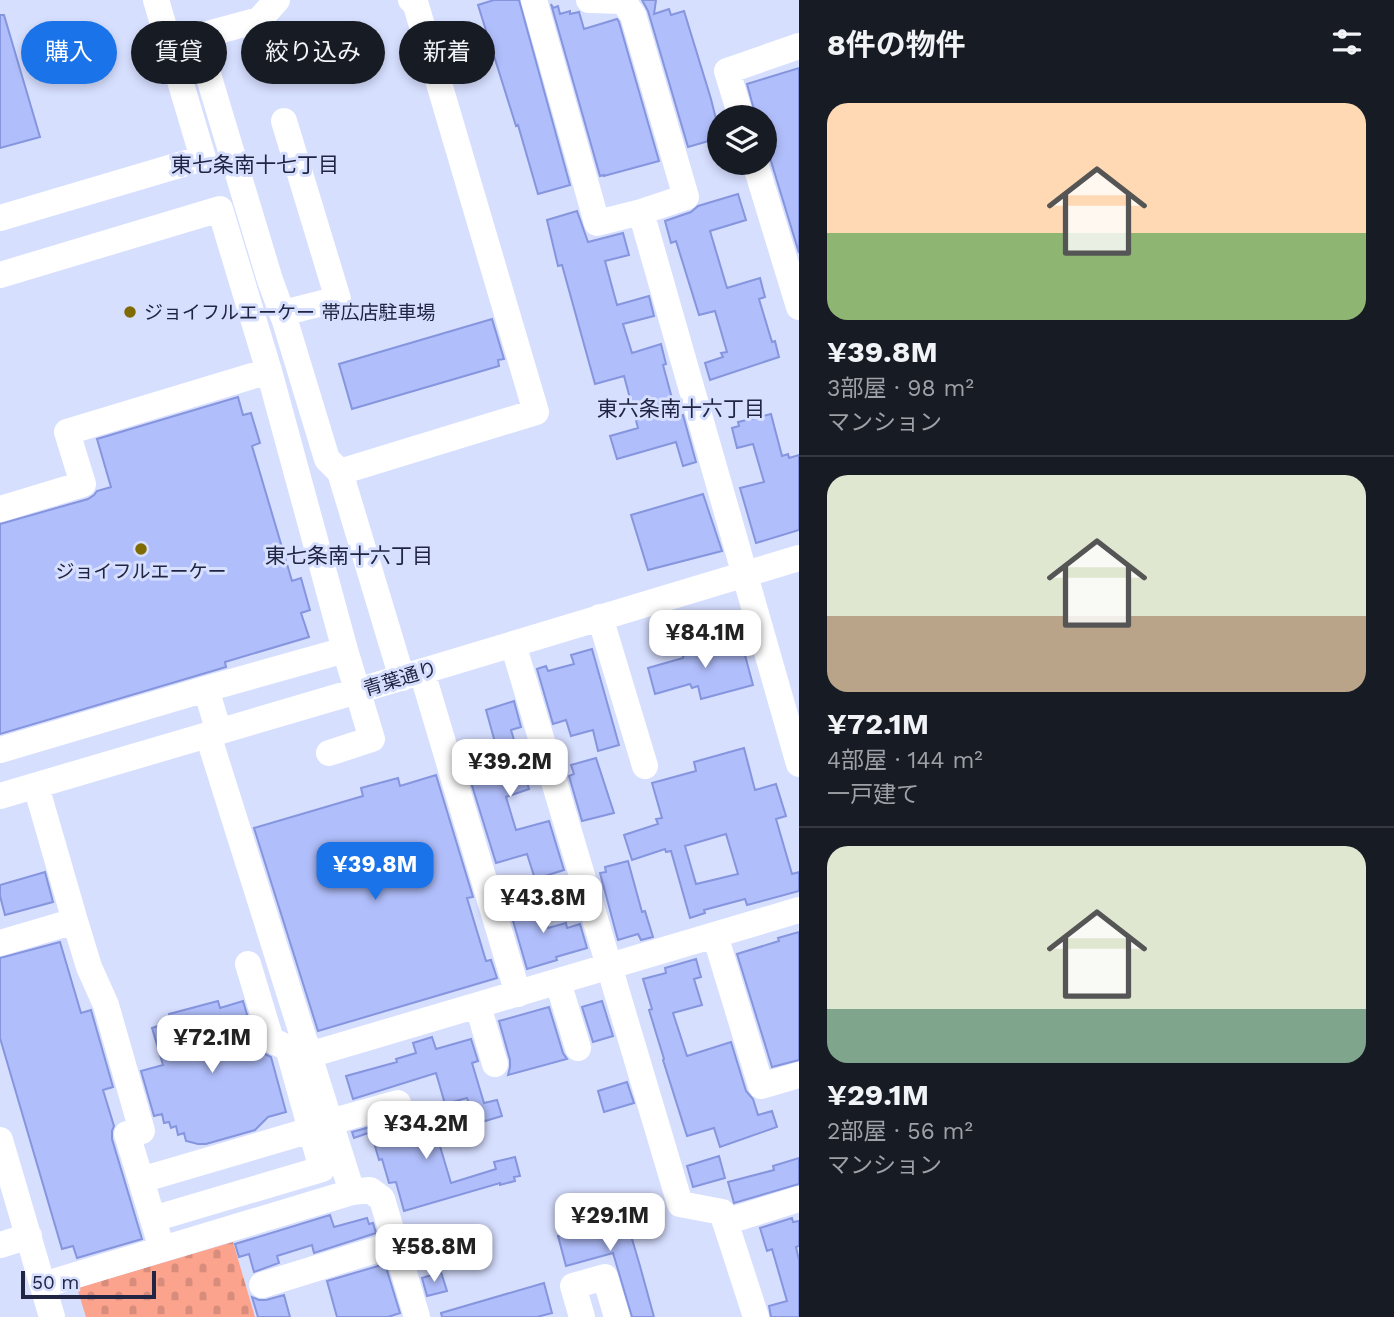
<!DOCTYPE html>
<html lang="ja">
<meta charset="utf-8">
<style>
body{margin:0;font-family:"Work Sans","Noto Sans JP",sans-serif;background:#242831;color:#f1f3f6;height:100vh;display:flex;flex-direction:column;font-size:26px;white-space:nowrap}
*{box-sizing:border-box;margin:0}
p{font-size:23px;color:#9ea1a6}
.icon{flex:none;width:38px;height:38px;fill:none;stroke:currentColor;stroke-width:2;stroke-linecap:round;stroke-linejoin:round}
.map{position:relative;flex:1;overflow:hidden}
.sheet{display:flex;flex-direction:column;background:#171b24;width:595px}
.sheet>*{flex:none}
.guide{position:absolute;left:21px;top:21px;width:665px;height:63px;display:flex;gap:14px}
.buttons{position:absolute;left:707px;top:105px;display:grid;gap:14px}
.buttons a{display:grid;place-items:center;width:70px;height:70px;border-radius:50%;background:#171b24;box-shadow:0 4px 10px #0003;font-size:35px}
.scale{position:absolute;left:21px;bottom:18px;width:135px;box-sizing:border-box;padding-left:7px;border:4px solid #202543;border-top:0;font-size:19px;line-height:24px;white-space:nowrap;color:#202543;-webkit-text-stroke:5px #d7dfff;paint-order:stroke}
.price{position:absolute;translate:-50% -60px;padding:0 16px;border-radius:14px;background:#fff;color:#222;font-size:23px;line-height:46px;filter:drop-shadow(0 2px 4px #0008)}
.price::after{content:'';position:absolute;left:50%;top:42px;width:21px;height:16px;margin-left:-10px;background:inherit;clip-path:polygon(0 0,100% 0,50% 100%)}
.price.current{background:#1a73e8;color:#fff}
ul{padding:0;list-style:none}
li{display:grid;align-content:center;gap:14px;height:371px;padding:0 28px}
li+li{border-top:2px solid #363941}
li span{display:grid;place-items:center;height:217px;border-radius:21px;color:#555}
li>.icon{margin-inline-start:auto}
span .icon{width:126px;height:126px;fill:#fffc;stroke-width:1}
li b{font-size:30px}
h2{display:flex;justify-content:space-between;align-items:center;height:84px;padding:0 28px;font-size:30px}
.chip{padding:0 24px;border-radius:32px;background:#171b24;box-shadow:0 4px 10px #0003;font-size:24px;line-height:63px}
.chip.current{background:#1a73e8;color:#fff}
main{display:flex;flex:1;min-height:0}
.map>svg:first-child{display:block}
.cemetery{fill:url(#cemetery-stones)}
.building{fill:#b0befb;stroke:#8595de;stroke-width:2;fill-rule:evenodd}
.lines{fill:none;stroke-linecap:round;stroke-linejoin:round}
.minor{stroke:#fff;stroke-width:26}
.poi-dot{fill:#806a02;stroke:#d7dfff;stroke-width:2.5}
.labels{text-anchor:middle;stroke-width:6;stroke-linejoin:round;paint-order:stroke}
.poi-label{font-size:19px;fill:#202543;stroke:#d7dfff;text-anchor:start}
.street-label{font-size:19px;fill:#202543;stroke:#d7dfff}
.neighbourhood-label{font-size:21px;fill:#202543;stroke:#d7dfff}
</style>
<main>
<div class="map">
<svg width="799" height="1317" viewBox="0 0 799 1317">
<defs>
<pattern id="cemetery-stones" width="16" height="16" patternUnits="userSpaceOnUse" patternTransform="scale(1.75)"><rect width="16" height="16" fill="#fca38e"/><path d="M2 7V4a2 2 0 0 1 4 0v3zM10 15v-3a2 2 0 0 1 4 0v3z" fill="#d88c7c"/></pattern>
</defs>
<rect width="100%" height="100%" fill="#d7dfff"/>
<path class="cemetery" d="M233,1242L255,1317H86L77,1288Z"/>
<path class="building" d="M494,0H519L570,185L538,194L518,125L516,126L478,5Z
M642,0H656L654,14L669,9L671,15L684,11L711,99L719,131V138L688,147L648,11Z
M551,4L553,8L558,6L560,14L570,11V14L579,12L584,29L617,19L619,22L659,161L604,176V175L600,176Z
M0,15H4L40,137L0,148Z
M799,68V253L770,158L765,150V117H756L747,84Z
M738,194L746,220L710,231L727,288L760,278L765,297L759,299L772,342L775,341L779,357L710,380L705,363L723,357L721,353L727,352L715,311L699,315L676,241L671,243L665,221L691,212L698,206Z
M577,211L588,242L623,233L629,255L605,261L617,305L649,296L654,316L623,324L632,353L661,344L666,364L663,365L677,417L683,415L696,462L683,466L676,442L617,459L610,436L638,428L624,376L595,384L562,265L558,266L547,220Z
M492,319L504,359L498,360L499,366L352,409L339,364Z
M238,397L243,415L251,413L260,443L252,446L292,581L301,578L310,610L301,613L309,637L225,662L226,667L0,734V524L88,499L94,495L97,491L111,487L97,439Z
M771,414L782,456L788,454L789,458L799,455V530L756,543L740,488L764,482L753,444L737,448L732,428L739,426L738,422Z
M703,494L722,551L648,570L631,515Z
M711,638L714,647L724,644L725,649L742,644L753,685L701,699L698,686L692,688L690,684L655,694L648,668L683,658V656L694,652L692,643Z
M592,649L619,745L598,751L593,730L571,736L566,720L553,724L537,669L546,666L548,671L574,664L571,655Z
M514,701L521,727L511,730L529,789L506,797L516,830L549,821L564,870L535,879L527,854L496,863L465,763L498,753L486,710Z
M744,748L755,790L776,784L786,816L776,819L792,874L799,872V891L747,905L745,899L704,910L705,913L690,918L671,851L666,852L665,849L632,860L624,835L658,824L656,819L662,818L652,783L696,771L694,762ZM726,834L738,874L696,884L685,846Z
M596,758L614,813L582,821L569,776L574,774L571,765Z
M436,775L473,897L467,898L486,961L491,960L497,978L318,1031L254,828L363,796L361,788L398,778L400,786Z
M628,861L642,912L645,911L653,937L641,940L638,934L618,940L600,873L606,872L605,867Z
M45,872L53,902L5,915L0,896V885Z
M538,898L548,928L566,923L567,928L580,924L587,948L556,957L557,960L527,969L509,907Z
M799,932V1060L772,1067L737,954L779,941L778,938Z
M60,942L81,1013L91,1010L113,1087L103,1090L114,1126L112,1131V1139L142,1239L77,1258L73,1246L62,1249L0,1038V958Z
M696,959L701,977L694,979L702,1005L673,1013L687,1056L731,1042L746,1091L753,1099L758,1115L772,1111L777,1127L720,1147L714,1128L687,1136L663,1060L664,1059L649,1010L652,1009L643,979L666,973L665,968Z
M218,1001L220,1008L243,1001L256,1045L259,1051L271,1057L286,1112L268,1117L255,1130L206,1144H198L186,1141L184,1133L178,1135L176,1126L171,1128L169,1122L164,1123L162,1114L154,1116L141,1071L163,1065L152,1028L171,1022L169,1014Z
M602,1001L613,1036L593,1042L582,1007Z
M549,1007L563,1053L567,1059L508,1075L510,1067V1060L499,1021Z
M432,1037L436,1049L471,1039L478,1061L472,1063L484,1103L497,1100L502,1116L475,1124L467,1098L445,1104L436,1073L353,1099L346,1076L397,1062L396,1059L416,1053L413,1043Z
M627,1082L634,1103L604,1112L598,1091Z
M439,1108L445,1130L436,1133L451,1183L496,1169L494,1162L515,1157L520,1176L514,1177L515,1181L500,1185V1183L404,1211L396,1182L389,1183L382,1159L379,1160L371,1132L354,1138L352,1132Z
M719,1156L725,1178L693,1187L687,1166Z
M799,1158V1184L734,1203L728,1182L774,1170L773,1166Z
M622,1205L640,1266L654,1317H632L613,1253L566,1266L558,1236L585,1228L582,1216Z
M330,1215L334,1227L367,1218L369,1224L373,1223L376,1233L314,1253L312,1245L277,1256L279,1263L254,1272L249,1254L239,1257L235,1244Z
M792,1218L793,1222L799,1221V1246L796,1247L799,1260V1317H771L769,1306L787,1301L772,1249L767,1251L760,1228Z
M385,1264L400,1313L388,1317H337L327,1281Z
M441,1272L447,1291L427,1296L422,1278Z
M544,1283L552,1313L537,1317H442L441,1313Z
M284,1295L290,1317H258L252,1297L259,1300H266Z"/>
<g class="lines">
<path class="minor" d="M277,0L259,20L211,33L203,40L201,51L270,280L285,321L327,459L340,472L402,678
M534,0L597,223L641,212L686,197L633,15L623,1L589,0
M741,117L727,71L799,46
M755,163L799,307
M641,212L799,764
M0,218L203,158L156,0
M0,275L220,209L269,371L67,432L83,484L0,509
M283,313L338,299L284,121
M269,371L345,650L372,739L329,753
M340,472L536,412L415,2L411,0
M600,617L645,766
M513,644L680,1204L722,1212L756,1317
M422,672L518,994
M219,732L206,689L345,650
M208,735L352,1192L370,1190L382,1199L417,1317
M0,750L206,689
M0,796L357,691L799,558
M75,921L89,967L106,1005L142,1131L127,1134L162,1249
M715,935L761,1086L799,1075
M0,943L75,921L36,786
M248,964L271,1040L288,1048
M558,982L578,1048
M478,1006L495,1064
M309,1055L799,910
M330,1122L398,1103
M0,1140L52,1317
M141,1180L311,1130
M153,1219L322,1169L288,1048L306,1044
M725,1222L799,1199
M0,1245L29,1236
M43,1285L352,1192
M262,1285L395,1244
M582,1317L573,1286L605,1277L617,1317"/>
</g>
<g class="poi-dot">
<circle cx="130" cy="312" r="7"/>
<circle cx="141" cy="549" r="7"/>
</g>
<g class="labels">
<g class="poi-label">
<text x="144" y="319">ジョイフルエーケー 帯広店駐車場</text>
<text x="141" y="578" text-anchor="middle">ジョイフルエーケー</text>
</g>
<g class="street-label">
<text transform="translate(400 678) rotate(-17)" y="7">青葉通り</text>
</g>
<g class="neighbourhood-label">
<text x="255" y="172">東七条南十七丁目</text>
<text x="681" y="416">東六条南十六丁目</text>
<text x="349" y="563">東七条南十六丁目</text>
</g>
</g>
</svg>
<div class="buttons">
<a><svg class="icon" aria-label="layers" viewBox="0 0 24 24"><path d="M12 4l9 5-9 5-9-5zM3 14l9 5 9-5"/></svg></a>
</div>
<div class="scale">50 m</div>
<b class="price" style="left:705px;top:670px">¥84.1M</b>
<b class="price" style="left:510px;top:799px">¥39.2M</b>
<b class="price current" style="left:375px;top:902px">¥39.8M</b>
<b class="price" style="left:543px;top:935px">¥43.8M</b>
<b class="price" style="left:212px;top:1075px">¥72.1M</b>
<b class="price" style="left:426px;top:1161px">¥34.2M</b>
<b class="price" style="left:610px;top:1253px">¥29.1M</b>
<b class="price" style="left:434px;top:1284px">¥58.8M</b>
<div class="guide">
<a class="chip current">購入</a>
<a class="chip">賃貸</a>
<a class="chip">絞り込み</a>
<a class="chip">新着</a>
</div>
</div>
<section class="sheet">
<h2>8件の物件<svg class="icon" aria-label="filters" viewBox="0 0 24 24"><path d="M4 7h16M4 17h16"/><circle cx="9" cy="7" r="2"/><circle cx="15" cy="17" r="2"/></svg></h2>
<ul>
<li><span style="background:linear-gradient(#ffd9b3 60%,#8fb573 0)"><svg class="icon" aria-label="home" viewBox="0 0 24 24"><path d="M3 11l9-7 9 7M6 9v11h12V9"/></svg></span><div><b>¥39.8M</b><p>3部屋 · 98 m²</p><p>マンション</p></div></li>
<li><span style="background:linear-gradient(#dfe7d0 65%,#b9a48a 0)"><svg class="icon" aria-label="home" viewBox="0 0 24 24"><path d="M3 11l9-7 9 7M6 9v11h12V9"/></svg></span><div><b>¥72.1M</b><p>4部屋 · 144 m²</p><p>一戸建て</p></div></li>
<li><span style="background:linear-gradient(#dfe7d0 75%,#7fa58c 0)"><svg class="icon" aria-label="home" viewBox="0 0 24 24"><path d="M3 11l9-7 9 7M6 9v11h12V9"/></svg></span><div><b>¥29.1M</b><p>2部屋 · 56 m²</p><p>マンション</p></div></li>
</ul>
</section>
</main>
